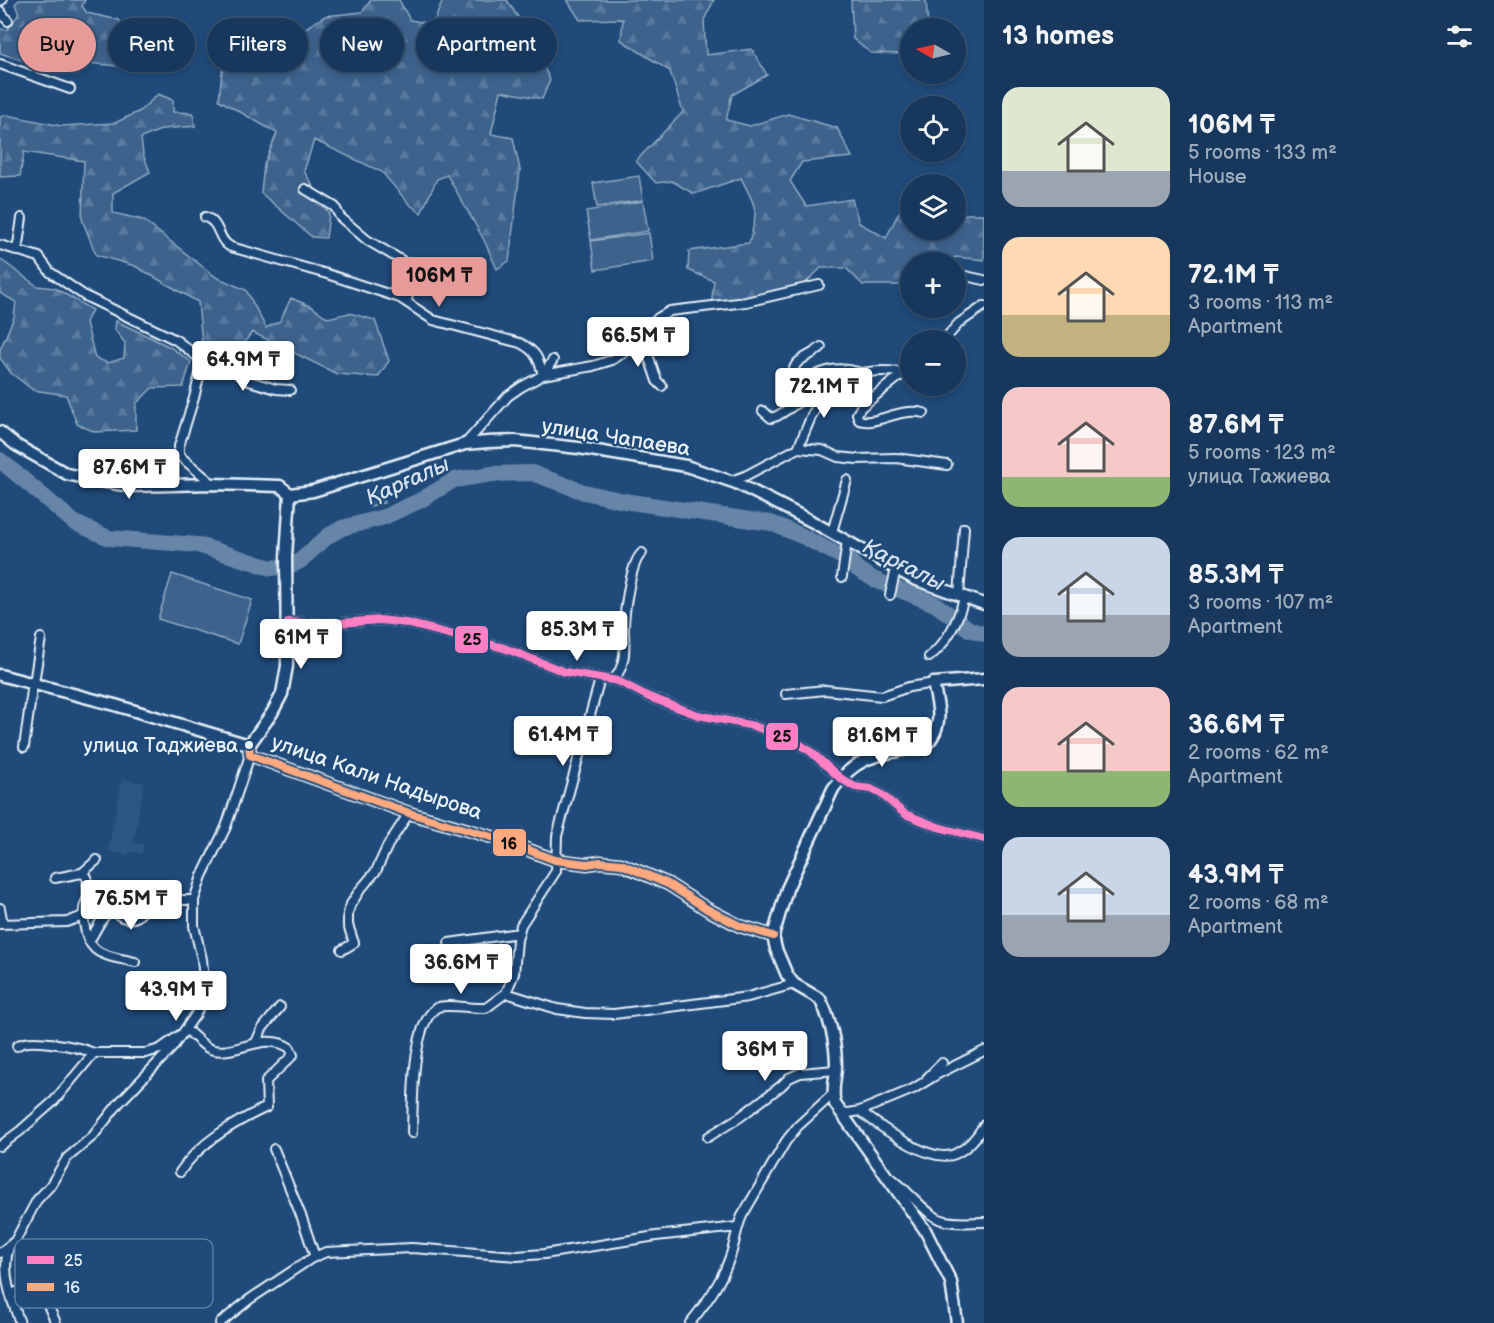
<!DOCTYPE html>
<meta charset="utf-8">
<style>
body{margin:0;font-family:"Balsamiq Sans",sans-serif;background:#244365;color:#f1f3f6;height:100vh;display:flex;flex-direction:column;font-size:22px;white-space:nowrap}
*{box-sizing:border-box;margin:0}
p{font-size:20px;color:#9eacbb}
.icon{flex:none;width:33px;height:33px;fill:none;stroke:currentColor;stroke-width:2;stroke-linecap:round;stroke-linejoin:round}
.map{position:relative;flex:1;overflow:hidden}
.details{display:flex;flex-direction:column;background:#17385c;width:510px}
.details>*{flex:none}
.guide{position:absolute;left:18px;top:18px;width:570px;height:54px;display:flex;gap:12px}
.needle{width:39px;rotate:278deg}
.fabs{position:absolute;left:900px;top:18px;display:grid;gap:12px}
.fabs a{display:grid;place-items:center;width:66px;height:66px;border-radius:50%;background:#17385c;box-shadow:0 3px 9px #0003,0 0 0 2px #365272;font-size:30px}
.price{position:absolute;translate:-50% -51px;padding:0 14px;border-radius:6px;background:#fff;color:#222;font-size:20px;line-height:39px;filter:drop-shadow(0 2px 3px #0008)}
.price::after{content:'';position:absolute;left:50%;top:36px;width:18px;height:14px;margin-left:-9px;background:inherit;clip-path:polygon(0 0,100% 0,50% 100%)}
.price.current{background:#e69b98;color:#111}
ul{padding:0;list-style:none}
li{display:flex;align-items:center;gap:18px;height:150px;padding:0 18px}
li span{display:grid;place-items:center;flex:none;width:168px;height:120px;border-radius:18px;color:#555}
li>.icon{margin-inline-start:auto}
span .icon{width:72px;height:72px;fill:#fffc;stroke-width:1}
li b{font-size:26px}
h2{display:flex;justify-content:space-between;align-items:center;height:72px;padding:0 18px;font-size:26px}
.chip{padding:0 21px;border-radius:27px;background:#17385c;box-shadow:0 3px 9px #0003,0 0 0 2px #365272;font-size:21px;line-height:54px}
.chip.current{background:#e69b98;color:#111}
main{display:flex;flex:1;min-height:0}
.map>svg:first-child{display:block}
.built{fill:#2e5683}
.grass{fill:#3c628c;stroke:#92aac2;stroke-width:1.5}
.forest{fill:url(#forest-firs);stroke:#92aac2;stroke-width:1.5}
.park{fill:url(#park-crowns);stroke:#92aac2;stroke-width:1.5}
.lines{fill:none;stroke-linecap:round;stroke-linejoin:round}
.river{stroke:#6685a7;stroke-width:16}
.street-casing{stroke:#e8f1f8;stroke-width:12}
.secondary-casing{stroke:#e8f1f8;stroke-width:15}
.street{stroke:#1f4a7a;stroke-width:8}
.secondary{stroke:#1f4a7a;stroke-width:10}
.bus-1-casing{stroke:#1f4a7a;stroke-width:12}
.bus-2-casing{stroke:#1f4a7a;stroke-width:12}
.bus-1{stroke:#ff80c5;stroke-width:8}
.bus-2{stroke:#ffa980;stroke-width:8}
.bus-dot{fill:#e8f1f8;stroke:#1f4a7a;stroke-width:2}
.labels{text-anchor:middle;stroke-width:4.5;stroke-linejoin:round;paint-order:stroke}
.bus-label{font-size:20px;fill:#e8f1f8;stroke:#1f4a7a;text-anchor:end}
.street-label{font-size:21px;fill:#e8f1f8;stroke:#1f4a7a}
.water-label{font-size:22px;font-style:italic;fill:#d4e1ec;stroke:#1f4a7a}
.key{fill:#1f4a7a;stroke:#5b7ca0;stroke-width:1.5}
.key-label{font-size:16px;fill:#e8f1f8}
.line-badge{stroke:#1f4a7a;stroke-width:2}
.pale-badge-label{font-size:16px;text-anchor:middle;font-weight:bold;fill:#111}
</style>
<main>
<div class="map">
<svg width="984" height="1323" viewBox="0 0 984 1323">
<defs>
<pattern id="forest-firs" width="22" height="20" patternUnits="userSpaceOnUse" patternTransform="scale(1.5)"><rect width="22" height="20" fill="#3c628c"/><path d="M5 1l3.5 6h-7zM16 11l3.5 6h-7z" fill="#58799d"/></pattern>
<pattern id="park-crowns" width="20" height="18" patternUnits="userSpaceOnUse" patternTransform="scale(1.5)"><rect width="20" height="18" fill="#3c628c"/><path d="M2 6a3 3 0 1 1 6 0M12 15a3 3 0 1 1 6 0" fill="none" stroke="#58799d"/></pattern>
</defs>
<rect width="100%" height="100%" fill="#1f4a7a"/>
<filter id="ink" filterUnits="userSpaceOnUse"><feTurbulence type="fractalNoise" baseFrequency=".0167" numOctaves="2"/><feDisplacementMap in="SourceGraphic" scale="12" xChannelSelector="R" yChannelSelector="G"/><feConvolveMatrix kernelMatrix="1 2 1 2 8 2 1 2 1" color-interpolation-filters="sRGB"/></filter>
<g filter="url(#ink)">
<path class="built" d="M122,779L144,783L133,843L144,845L142,854L130,851L129,855L108,851Z"/>
<path class="grass" d="M639,176L643,200L597,207L593,183Z
M643,201L648,231L591,240L586,211Z
M649,233L653,261L595,270L591,241Z
M172,574L252,600L238,644L158,619Z"/>
<path class="forest" d="M19,0H85L82,6L87,13L119,20L127,32L145,34L160,53L159,62L148,69L88,63L64,74L0,53V29L7,30L19,14L15,4Z
M371,0H399L410,20L433,24L443,0H507L527,31L550,80L542,99L501,91L491,134L513,138L520,170L509,261L497,269L484,240L447,175L437,179L421,213L409,204L382,172L314,140L304,171L329,214L326,238L312,237L261,193L264,165L277,133L219,100L222,71L281,43L325,16L362,12Z
M567,0H714L704,20L706,55L752,49L767,75L732,95L726,120L750,126L788,114L837,128L852,157L802,162L790,181L806,206L852,199L859,223L886,238L899,212L910,213V230H956V214H984V260L956,257L945,262H910V283L907,285H863L846,268H821L797,291L711,306L714,281L688,270L689,251L749,243C759,210 757,209 741,178L694,194L672,181L656,183L636,161L683,112L670,71L621,40L623,19L580,20Z
M851,0H926L928,28H910V48L904,54L871,53L853,39Z
M158,94L173,100V112L193,113L195,126L163,129L141,138L143,154L150,172L113,193V213L143,220L216,277L246,290L266,328L280,321L291,298L312,307L328,318L349,313L375,320L389,361L378,377L337,374L252,332L233,358L203,353L198,302L135,266L96,255L82,219L84,161L24,152L20,176L0,177V117L7,115L61,126L115,123L140,111Z
M0,259L37,286L55,288L92,310L86,322L95,358L108,363L124,358L125,343L115,330L116,321L170,347L191,362L183,387L152,388L136,404V430L95,432L77,424L66,395L33,390L11,373L0,358V350L14,317L16,302L0,293Z"/>
<path class="park" d="M381,490L384,503L370,506L367,492Z"/>
<g class="lines">
<path class="river" d="M0,460L75,523L109,538L198,545L271,568L290,566L300,561L328,536L342,528L384,517L421,500L454,480L492,474L532,473L584,492L624,501L771,523L802,536L850,561L857,569L875,580L935,604L969,629L984,634"/>
<defs>
<path id="street" d="M0,1L2,0
M0,11L8,21
M0,64L70,89
M305,189L335,207L340,217L367,240L401,260L406,266L410,278
M205,217C221,222 217,241 231,247L327,274L400,298L433,320L520,343C536,351 539,359 543,375L521,387L508,396L465,444
M0,245L39,257L50,272L85,296L176,340L203,361L194,398L179,446V453L182,458L213,484
M17,251L22,218
M956,274L984,280
M407,301L412,264
M641,334L657,381L662,386
M944,340L959,323L984,306
M821,347C809,359 789,358 794,380C806,381 816,374 827,371C837,368 851,370 861,373
M203,361L215,363L234,371L249,381L276,389L290,390
M910,368L861,407L857,414L859,420C877,426 898,407 924,413
M543,375L593,366L612,360L629,349L658,318L670,311L746,302L819,285
M543,375L553,360
M763,411L771,418L777,416C795,406 811,391 830,382C851,373 882,368 904,373
M798,448L812,415L831,382
M731,481L745,476L798,448L822,450L838,457L857,459L896,458L947,465
M832,532L847,480
M842,577L847,541
M890,595L896,569
M959,595L964,528
M288,622L326,624L380,620L406,623L504,648L565,672L618,681L649,697L698,715L754,726L794,741L810,751L840,778L855,787L871,789L881,794L905,814L938,827L984,839
M929,657C948,642 958,621 964,598
M613,680C626,667 625,647 624,630C624,615 630,562 642,553
M34,683L41,638
M786,694L825,690L882,696L909,687L935,683
M24,747L33,683
M82,873L97,860
M55,878L82,873L87,877L89,897
M0,908L3,924
M111,909C123,921 137,923 145,907
M0,924L67,922L83,916
M90,940C96,930 102,916 112,908C121,901 138,908 150,907C157,906 162,904 168,901
M449,943L519,933
M342,950L354,943L348,925V913L351,904L360,890L376,871L388,845L409,813
M135,962C123,959 104,957 95,949C84,939 79,908 89,897L121,892L164,900H194
M506,993L557,1009L585,1013L614,1014L748,997L794,984
M256,1042L262,1029L280,1007
M17,1046C29,1036 79,1047 94,1053
M927,1078L942,1063
M860,1111C878,1125 931,1165 955,1154C968,1148 977,1137 984,1125
M843,1114L860,1111L913,1089L936,1075L984,1051
M412,1133C413,1105 411,1026 436,1008C444,1003 474,1009 486,1008L506,993L514,974L517,940L521,925L556,871L557,836L600,679
M708,1137L740,1117L781,1086L789,1078L800,1073L836,1070
M0,1146L20,1131L54,1101L94,1053H146L160,1049L187,1030C193,1035 201,1044 208,1048C231,1060 263,1029 290,1048L293,1055L266,1081L267,1107C235,1122 200,1142 180,1172
M274,1149L302,1218L315,1257
M891,1178C906,1188 927,1216 942,1220C955,1224 970,1222 984,1222
M9,1247C1,1272 11,1299 20,1323
M0,1253L15,1241L37,1200L50,1186L67,1158L93,1136L119,1103L172,1048L196,1014L203,998L204,980L202,959L194,926V900L202,876L226,827L250,755
M11,1295C21,1288 32,1288 43,1294L56,1323
M220,1323L250,1299L312,1258L326,1252L412,1248L517,1256L544,1254L656,1236L737,1227
M690,1323C707,1302 721,1283 730,1257C735,1244 736,1229 742,1216L786,1141L798,1126L833,1094"/>
<path id="secondary" d="M0,432L16,445L67,474L94,480L130,486L213,484L280,486L290,494
M290,494L313,491L465,444L488,442L515,441L579,448L686,466L736,483L772,501L811,521L914,579L984,604
M0,675L115,705L249,745
M933,683C938,706 945,725 926,745C886,755 859,751 833,789L787,889L773,936L776,949L787,975L794,984L820,999C830,1018 836,1043 836,1065C836,1079 831,1090 835,1104L925,1230L951,1282L957,1323
M935,683L984,679
M249,745L250,755L409,813L502,840L555,860L587,864L600,862L621,864L668,884L707,909L740,926L773,936
M249,745L272,713L282,694L287,666L286,557L290,494"/>
</defs>
<use href="#street" class="street-casing"/>
<use href="#secondary" class="secondary-casing"/>
<use href="#street" class="street"/>
<use href="#secondary" class="secondary"/>
<defs>
<path id="bus-1" d="M288,622L326,624L380,620L406,623L504,648L565,672L618,681L649,697L698,715L754,726L794,741L810,751L840,778L855,787L871,789L881,794L905,814L938,827L984,839"/>
<path id="bus-2" d="M249,745L250,755L409,813L502,840L555,860L587,864L600,862L621,864L668,884L707,909L740,926L773,936"/>
</defs>
<use href="#bus-1" class="bus-1-casing"/>
<use href="#bus-2" class="bus-2-casing"/>
<use href="#bus-1" class="bus-1"/>
<use href="#bus-2" class="bus-2"/>
</g>
</g>
<circle class="bus-dot" cx="249" cy="745" r="5"/>
<g class="labels">
<g class="bus-label">
<text x="238" y="752">улица Таджиева</text>
</g>
<g class="street-label">
<text transform="translate(616 437) rotate(9)" y="7">улица Чапаева</text>
<text transform="translate(377 777) rotate(19)" y="7">улица Кали Надырова</text>
</g>
<g class="water-label">
<text transform="translate(407 480) rotate(-24)" y="8">Қарғалы</text>
<text transform="translate(904 564) rotate(27)" y="8">Қарғалы</text>
</g>
</g>
<rect x="15" y="1239" width="198" height="69" rx="9" class="key"/>
<rect x="27" y="1256" width="27" height="8" fill="#ff80c5"/>
<rect x="27" y="1283" width="27" height="8" fill="#ffa980"/>
<g class="key-label">
<text x="64" y="1266">25</text>
<text x="64" y="1293">16</text>
</g>
<g class="line-badge">
<rect x="454" y="625" width="35" height="29" rx="6" fill="#ff80c5"/>
<rect x="765" y="722" width="34" height="29" rx="6" fill="#ff80c5"/>
<rect x="492" y="828" width="35" height="29" rx="6" fill="#ffa980"/>
</g>
<g class="pale-badge-label">
<text x="472" y="645">25</text>
<text x="782" y="742">25</text>
<text x="509" y="849">16</text>
</g>
</svg>
<div class="fabs">
<a><svg class="needle" viewBox="-14 -14 28 28"><path d="M0-13l5 13h-10z" fill="#e53935"/><path d="M0 13l5-13h-10z" fill="#9eacbb"/></svg></a>
<a><svg class="icon" aria-label="locate" viewBox="0 0 24 24"><circle cx="12" cy="12" r="6"/><path d="M12 2v4M12 18v4M2 12h4M18 12h4"/></svg></a>
<a><svg class="icon" aria-label="layers" viewBox="0 0 24 24"><path d="M12 4l9 5-9 5-9-5zM3 14l9 5 9-5"/></svg></a>
<a>+</a>
<a>−</a>
</div>
<b class="price current" style="left:439px;top:308px">106M ₸</b>
<b class="price" style="left:638px;top:368px">66.5M ₸</b>
<b class="price" style="left:243px;top:392px">64.9M ₸</b>
<b class="price" style="left:824px;top:419px">72.1M ₸</b>
<b class="price" style="left:129px;top:500px">87.6M ₸</b>
<b class="price" style="left:577px;top:662px">85.3M ₸</b>
<b class="price" style="left:301px;top:670px">61M ₸</b>
<b class="price" style="left:563px;top:767px">61.4M ₸</b>
<b class="price" style="left:882px;top:768px">81.6M ₸</b>
<b class="price" style="left:131px;top:931px">76.5M ₸</b>
<b class="price" style="left:461px;top:995px">36.6M ₸</b>
<b class="price" style="left:176px;top:1022px">43.9M ₸</b>
<b class="price" style="left:765px;top:1082px">36M ₸</b>
<div class="guide">
<a class="chip current">Buy</a>
<a class="chip">Rent</a>
<a class="chip">Filters</a>
<a class="chip">New</a>
<a class="chip">Apartment</a>
</div>
</div>
<section class="details">
<h2>13 homes<svg class="icon" aria-label="filters" viewBox="0 0 24 24"><path d="M4 7h16M4 17h16"/><circle cx="9" cy="7" r="2"/><circle cx="15" cy="17" r="2"/></svg></h2>
<ul>
<li><span style="background:linear-gradient(#dfe7d0 70%,#9aa5b1 0)"><svg class="icon" aria-label="home" viewBox="0 0 24 24"><path d="M3 11l9-7 9 7M6 9v11h12V9"/></svg></span><div><b>106M ₸</b><p>5 rooms · 133 m²</p><p>House</p></div></li>
<li><span style="background:linear-gradient(#ffd9b3 65%,#c2b280 0)"><svg class="icon" aria-label="home" viewBox="0 0 24 24"><path d="M3 11l9-7 9 7M6 9v11h12V9"/></svg></span><div><b>72.1M ₸</b><p>3 rooms · 113 m²</p><p>Apartment</p></div></li>
<li><span style="background:linear-gradient(#f6c9c9 75%,#8fb573 0)"><svg class="icon" aria-label="home" viewBox="0 0 24 24"><path d="M3 11l9-7 9 7M6 9v11h12V9"/></svg></span><div><b>87.6M ₸</b><p>5 rooms · 123 m²</p><p>улица Тажиева</p></div></li>
<li><span style="background:linear-gradient(#c9d6e8 65%,#9aa5b1 0)"><svg class="icon" aria-label="home" viewBox="0 0 24 24"><path d="M3 11l9-7 9 7M6 9v11h12V9"/></svg></span><div><b>85.3M ₸</b><p>3 rooms · 107 m²</p><p>Apartment</p></div></li>
<li><span style="background:linear-gradient(#f6c9c9 70%,#8fb573 0)"><svg class="icon" aria-label="home" viewBox="0 0 24 24"><path d="M3 11l9-7 9 7M6 9v11h12V9"/></svg></span><div><b>36.6M ₸</b><p>2 rooms · 62 m²</p><p>Apartment</p></div></li>
<li><span style="background:linear-gradient(#c9d6e8 65%,#9aa5b1 0)"><svg class="icon" aria-label="home" viewBox="0 0 24 24"><path d="M3 11l9-7 9 7M6 9v11h12V9"/></svg></span><div><b>43.9M ₸</b><p>2 rooms · 68 m²</p><p>Apartment</p></div></li>
</ul>
</section>
</main>
